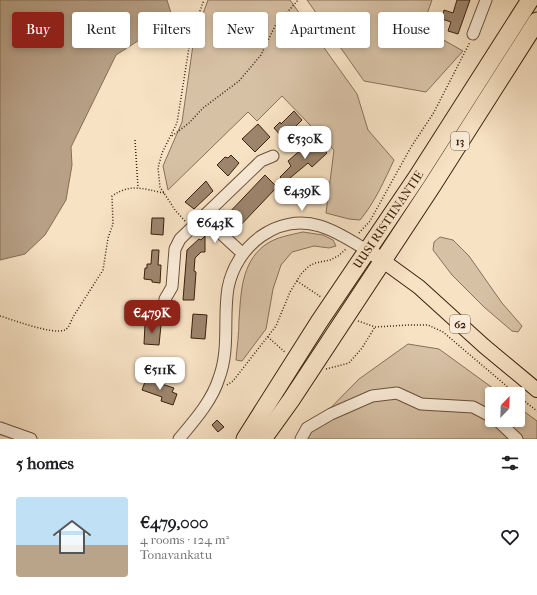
<!DOCTYPE html>
<meta charset="utf-8">
<style>
body{margin:0;font-family:"IM FELL French Canon",serif;background:#f2f2f2;color:#202124;height:100vh;display:flex;flex-direction:column;font-size:15px;white-space:nowrap}
*{box-sizing:border-box;margin:0}
p{font-size:13px;color:#757577}
.icon{flex:none;width:22px;height:22px;fill:none;stroke:currentColor;stroke-width:2;stroke-linecap:round;stroke-linejoin:round}
.map{position:relative;height:439px;overflow:hidden}
.details{display:flex;flex-direction:column;background:#fff;flex:1}
.details>*{flex:none}
.top-card{position:absolute;left:12px;top:12px;width:513px;height:36px;display:flex;gap:8px}
.needle{width:26px;rotate:23deg}
.fabs{position:absolute;left:485px;top:387px;display:grid;gap:8px}
.fabs a{display:grid;place-items:center;width:40px;height:40px;border-radius:4px;background:#fff;box-shadow:0 2px 6px #0003;font-size:20px}
.price{position:absolute;translate:-50% -34px;padding:0 9px;border-radius:8px;background:#fff;color:#222;font-size:13px;line-height:26px;filter:drop-shadow(0 1px 2px #0008)}
.price::after{content:'';position:absolute;left:50%;top:24px;width:12px;height:9px;margin-left:-6px;background:inherit;clip-path:polygon(0 0,100% 0,50% 100%)}
.price.current{background:#8f2418;color:#fff}
ul{padding:0;list-style:none}
li{display:flex;align-items:center;gap:12px;height:100px;padding:0 16px}
li+li{border-top:1px solid #e0e0e0}
li span{display:grid;place-items:center;flex:none;width:112px;height:80px;border-radius:4px;color:#555}
li>.icon{margin-inline-start:auto}
span .icon{width:48px;height:48px;fill:#fffc;stroke-width:1}
li b{font-size:17px}
h2{display:flex;justify-content:space-between;align-items:center;height:48px;padding:0 16px;font-size:17px}
.tag{padding:0 14px;border-radius:4px;background:#fff;box-shadow:0 2px 6px #0003;font-size:14px;line-height:36px}
.tag.current{background:#8f2418;color:#fff}
.map>svg:first-child{display:block}
.green{fill:#d7c1a5;stroke:#89705a}
.water{fill:#b7a086;stroke:#856d56}
.building{fill:#9d856d;stroke:#3b200e}
.lines{fill:none;stroke-linecap:round;stroke-linejoin:round}
.minor-casing{stroke:#6a503c;stroke-width:13}
.major-casing{stroke:#3b200e;stroke-width:16}
.highway-casing{stroke:#3b200e;stroke-width:19}
.path{stroke:#3b200e;stroke-width:1.5;stroke-dasharray:1 2;stroke-linecap:butt}
.minor{stroke:#faecd9;stroke-width:11}
.major{stroke:#f7e2c4;stroke-width:14}
.highway{stroke:#f7e2c4;stroke-width:17}
.labels{text-anchor:middle;stroke-width:3;stroke-linejoin:round;paint-order:stroke}
.shield{fill:#faecd9;stroke:#745d4b;stroke-width:1}
.shield-label{font-size:11px;font-weight:bold;fill:#3b200e}
.street-label{font-size:12px;fill:#3b200e;stroke:#faecd9}
</style>
<div class="map">
<svg width="537" height="439" viewBox="0 0 537 439">
<rect width="100%" height="100%" fill="#f7e2c4"/>
<filter id="stains"><feTurbulence type="fractalNoise" baseFrequency=".005" numOctaves="4"/><feColorMatrix values="0 0 0 0 .2 0 0 0 0 .09 0 0 0 0 .02 0 0 0 .5 -.17"/></filter>
<radialGradient id="worn" r=".72"><stop offset=".6" stop-color="#630" stop-opacity="0"/><stop offset="1" stop-color="#630" stop-opacity=".3"/></radialGradient>
<path class="green" d="M208,0H290L357,94L368,130L394,160C384,181 375,202 360,220L349,219L326,213L334,150L282,96L257,121L248,112L168,190L163,166L182,122L194,38Z
M307,0H432L422,28L463,51L426,92L364,81Z
M303,232L323,235L333,240L336,246L329,248L314,246L292,252L281,265L273,289L266,329L242,361L236,360C237,347 239,334 239,320C241,293 241,263 265,245C276,237 290,235 303,232Z
M440,237L453,240L469,256L502,303L522,326L518,332L512,331L484,307L452,275L433,250L434,242Z
M408,344L439,349L501,394H492V420H518V407L537,421V439H300L359,379Z"/>
<path class="water" d="M0,0H167L171,13L144,37L116,55L71,147L72,165L66,200L45,235L25,254L0,260Z"/>
<path class="building" d="M457,0H470L458,34L448,31L451,22L442,19L444,10L453,13Z
M294,111L302,120L289,133L287,130L281,136L274,128L280,122L281,124Z
M258,124L270,137L255,152L242,139Z
M318,135L328,145L323,149L327,153L312,167L308,163L290,178L298,186L293,191L280,177L291,166L288,161Z
M231,155L239,163L228,176L217,165L225,157L228,158Z
M265,175L277,187L237,229L225,217Z
M206,181L213,191L194,209L185,202Z
M152,218H164L163,235L151,234Z
M205,236V252H201L195,258L194,271L196,272L194,300H183L187,250L199,239L201,240Z
M152,250H159L158,265H161L160,283L152,282V280L144,279L145,268H147V264H151Z
M193,314L207,315L205,339L191,338Z
M145,324L161,325L159,345L144,344Z
M146,379L174,388L172,392L177,394L173,405L161,401L162,397L142,390Z
M217,420L224,427L218,432L212,425Z"/>
<g class="lines">
<defs>
<path id="minor" d="M473,34L486,0
M203,217L242,253
M165,299L172,287L175,249L180,239L261,161L273,156
M497,420L517,439
M0,428L31,439
M179,439C194,421 212,401 219,378C230,349 223,318 228,288C236,246 277,213 320,226C337,231 353,242 368,251
M301,439L307,428L331,414L372,396L397,393L421,404L473,407L492,417"/>
<path id="major" d="M375,255L419,287L484,346L537,390"/>
<g id="highway">
<path id="s1" d="M245,439L319,322L417,177L530,0"/>
<path d="M263,439L291,400L432,186L537,21"/>
</g>
</defs>
<use href="#minor" class="minor-casing"/>
<use href="#major" class="major-casing"/>
<use href="#highway" class="highway-casing"/>
<path class="path" d="M172,136L189,123L203,108L239,81L261,55L275,26L298,0
M135,140L138,188
M185,221L175,210L160,187L158,168L162,153L177,123L191,35L204,0
M359,233L370,221L411,147L433,114L470,42
M297,281L321,297
M0,316C14,320 52,335 65,330C69,328 71,321 73,317L103,270L108,238L113,224L112,196C131,183 143,189 164,193
M358,321L375,327L409,325H428L443,332L516,394
M268,337L286,353
M326,369L349,363L362,348L375,327
M227,385L233,381L276,326L290,292L301,274L309,266L315,263L330,260L338,256L346,249
M518,396L537,411"/>
<use href="#minor" class="minor"/>
<use href="#major" class="major"/>
<use href="#highway" class="highway"/>
</g>
<g class="labels">
<g class="shield">
<rect x="451" y="132" width="18" height="18" rx="3"/>
<rect x="450" y="315" width="20" height="18" rx="3"/>
</g>
<g class="shield-label">
<text x="460" y="145">13</text>
<text x="460" y="328">62</text>
</g>
<g class="street-label">
<text dy="4" stroke="none"><textPath href="#s1" startOffset="262">UUSI RISTIINANTIE</textPath></text>
</g>
</g>
<rect width="100%" height="100%" filter="url(#stains)"/>
<rect width="100%" height="100%" fill="url(#worn)"/>
</svg>
<div class="fabs">
<a><svg class="needle" viewBox="-14 -14 28 28"><path d="M0-13l5 13h-10z" fill="#e53935"/><path d="M0 13l5-13h-10z" fill="#757577"/></svg></a>
</div>
<b class="price" style="left:305px;top:160px">€530K</b>
<b class="price" style="left:302px;top:212px">€439K</b>
<b class="price" style="left:215px;top:244px">€643K</b>
<b class="price current" style="left:152px;top:334px">€479K</b>
<b class="price" style="left:160px;top:391px">€511K</b>
<div class="top-card">
<a class="tag current">Buy</a>
<a class="tag">Rent</a>
<a class="tag">Filters</a>
<a class="tag">New</a>
<a class="tag">Apartment</a>
<a class="tag">House</a>
</div>
</div>
<section class="details">
<h2>5 homes<svg class="icon" aria-label="filters" viewBox="0 0 24 24"><path d="M4 7h16M4 17h16"/><circle cx="9" cy="7" r="2"/><circle cx="15" cy="17" r="2"/></svg></h2>
<ul>
<li><span style="background:linear-gradient(#bfe0f5 60%,#b9a48a 0)"><svg class="icon" aria-label="home" viewBox="0 0 24 24"><path d="M3 11l9-7 9 7M6 9v11h12V9"/></svg></span><div><b>€479,000</b><p>4 rooms · 124 m²</p><p>Tonavankatu</p></div><svg class="icon" aria-label="heart" viewBox="0 0 24 24"><path d="M12 20l-8-8c-3-5 5-10 8-4 3-6 11-1 8 4z"/></svg></li>
</ul>
</section>
